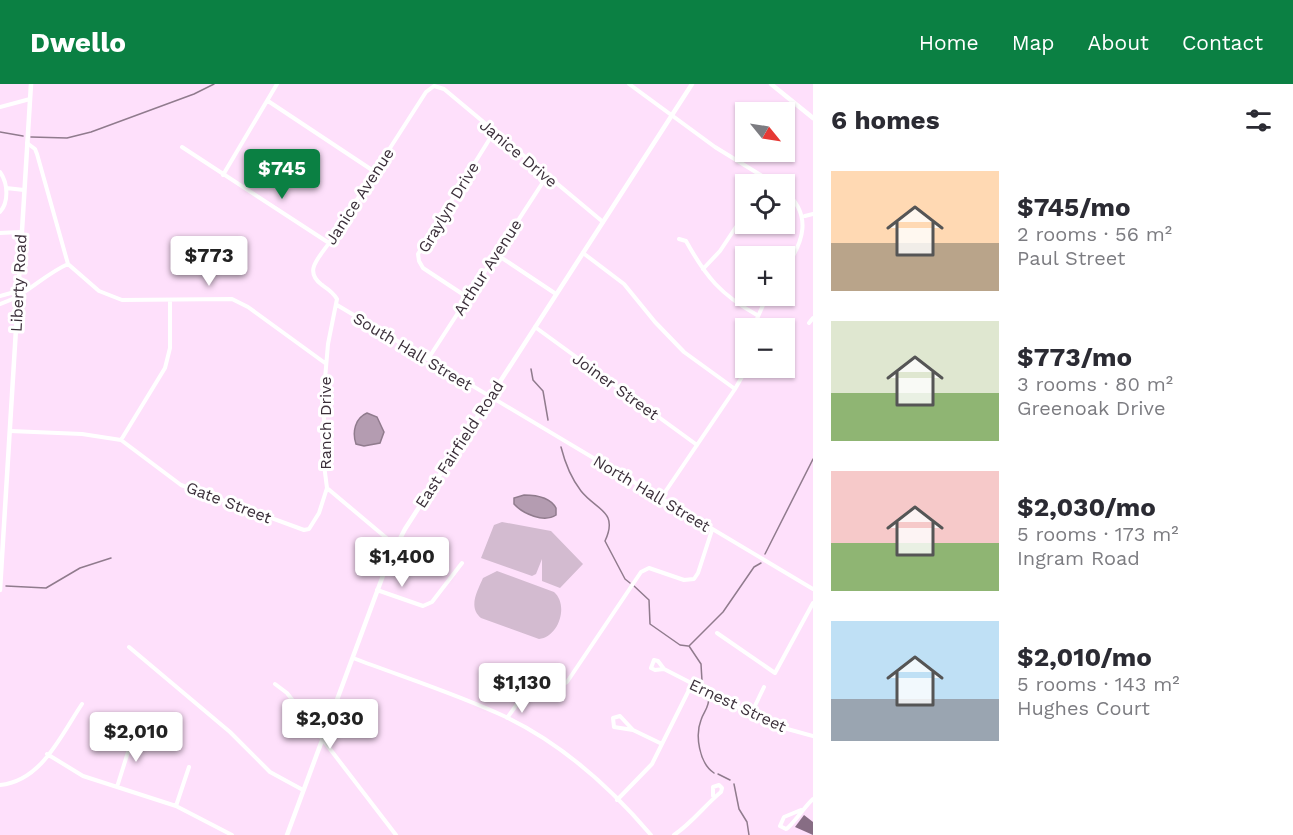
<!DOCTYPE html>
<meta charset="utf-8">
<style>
body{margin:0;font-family:"Work Sans",sans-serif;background:#f2f2f3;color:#2b2b33;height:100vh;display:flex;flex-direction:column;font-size:22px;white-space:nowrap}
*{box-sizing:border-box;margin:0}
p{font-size:20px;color:#7c7c81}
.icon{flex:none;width:33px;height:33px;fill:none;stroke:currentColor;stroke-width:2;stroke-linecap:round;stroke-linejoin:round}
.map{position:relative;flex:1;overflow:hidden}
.side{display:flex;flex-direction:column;background:#fff;width:480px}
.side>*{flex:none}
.needle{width:39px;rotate:120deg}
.tools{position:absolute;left:735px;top:18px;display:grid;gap:12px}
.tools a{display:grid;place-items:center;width:60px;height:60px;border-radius:0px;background:#fff;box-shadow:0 2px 4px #0004;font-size:30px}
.price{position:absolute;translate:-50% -51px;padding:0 14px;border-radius:6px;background:#fff;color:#222;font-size:20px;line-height:39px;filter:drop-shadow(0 2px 3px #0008)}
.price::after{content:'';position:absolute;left:50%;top:36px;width:18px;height:14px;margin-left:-9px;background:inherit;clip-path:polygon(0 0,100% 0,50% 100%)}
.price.active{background:#0b8043;color:#fff}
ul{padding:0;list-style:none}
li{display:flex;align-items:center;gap:18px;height:150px;padding:0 18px}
li span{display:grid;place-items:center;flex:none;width:168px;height:120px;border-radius:0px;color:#555}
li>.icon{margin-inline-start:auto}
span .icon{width:72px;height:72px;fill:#fffc;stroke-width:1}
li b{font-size:26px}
h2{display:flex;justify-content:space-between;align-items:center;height:72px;padding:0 18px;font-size:26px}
header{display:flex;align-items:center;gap:36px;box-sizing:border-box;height:84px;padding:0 30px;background:#0b8043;color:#fff}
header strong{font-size:28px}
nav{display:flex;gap:33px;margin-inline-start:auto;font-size:21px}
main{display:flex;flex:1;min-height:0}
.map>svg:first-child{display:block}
.green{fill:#d3bbd0}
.water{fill:#b49cb1;stroke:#907b8d;stroke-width:1.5}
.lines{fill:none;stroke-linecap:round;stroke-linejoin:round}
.stream{stroke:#907b8d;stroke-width:1.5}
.building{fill:#876d84}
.minor{stroke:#fff;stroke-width:4}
.tertiary{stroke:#fff;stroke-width:4.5}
.secondary{stroke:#fff;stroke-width:4.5}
.labels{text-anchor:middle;stroke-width:6;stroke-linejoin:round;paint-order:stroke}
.street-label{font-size:16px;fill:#3b2f3a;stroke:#fff}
</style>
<header>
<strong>Dwello</strong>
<nav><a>Home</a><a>Map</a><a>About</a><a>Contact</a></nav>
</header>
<main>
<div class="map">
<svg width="813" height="751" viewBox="0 0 813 751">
<rect width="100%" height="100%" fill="#fee0fb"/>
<path class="green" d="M502,438L551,447L583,480L560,504L542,497V475L536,490L532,492L481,474L494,441Z
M497,487L554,508C569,521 559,553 539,555L481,534C468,523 477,508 483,494Z"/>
<path class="water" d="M367,329L377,333L384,348L380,359L364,362L356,360C352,348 355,334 367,329Z
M524,411C536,411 550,413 556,424V431C544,439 523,430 514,420V414Z"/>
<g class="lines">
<path class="stream" d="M0,48L23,52
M31,53L67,54L91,48L194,10L214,0
M531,285L533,296L543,307L548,336
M561,363C565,379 571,394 581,407C596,426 619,427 605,457L625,495L630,499
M765,470L813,375
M6,502L46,504L80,484L111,474
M634,502L649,516L650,540L680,561L688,562
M702,597L701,580L689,562L723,528L754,483L761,479
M709,613C709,624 704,627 701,636C695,651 699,679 714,689
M718,690L730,696
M734,700L739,725L747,738L749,751"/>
</g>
<path class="building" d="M804,731L813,738V751L795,743Z"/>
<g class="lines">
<path class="minor" d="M629,0L715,63L775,100
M268,17L375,88
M0,23L30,15
M27,59L35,65L37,70L68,180L99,207L122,216L232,215L248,223L325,279
M182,63L329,159
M0,88C8,99 9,118 0,128
M223,91L277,0
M763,100L766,95
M6,104L24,106
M784,106C813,131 804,158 784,186
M805,132L813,130
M0,149L21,148
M679,155L686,157C706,193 721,211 757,231
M583,169L624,200L655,238L684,268L735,305
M496,170L556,210
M703,185L720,167L746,128
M0,212L11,209L18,212
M467,213L423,184L419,177L418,170L494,48
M0,220C26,212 43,191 68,180
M337,221L813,505
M809,239L813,234
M535,243L697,361
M753,244L767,212
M428,275L547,92
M10,347L82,350L121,356L181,401L304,446L309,445L319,429L327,404
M121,356L165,284L170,264V216
M661,414L735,305L747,284
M396,462L327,404L323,373L325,295L328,260L337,215C333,208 328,205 322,201C303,187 319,174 329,159L426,8L434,2L444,5L603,138
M377,506L423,522L432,518L462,479
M717,549L775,589L813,519
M129,563L230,648L270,688L303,706
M353,574C403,593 457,610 506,633C562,660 611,704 651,751
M664,585L655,586L651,584L654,576L658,577L664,585L773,641L813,652
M275,600L287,609L396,751
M751,630L764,603
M507,634L538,591L560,602L567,598L641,488L649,484L684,496L694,495L698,489L712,446
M633,646L614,643L613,634L620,632L633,646L662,660
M47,670L83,692L176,722L232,751
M0,701C42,697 61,651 82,620
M117,703L134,649
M617,716L652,680L692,600
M176,722L189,683
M801,726L784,733L780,742L786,745C791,743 805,722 813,715
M674,751C692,739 705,721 721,708L722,704L719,701L713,703V712"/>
<path class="tertiary" d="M771,0L813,34"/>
<path class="secondary" d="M0,506L31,0
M287,751L388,478L405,445L692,0"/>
</g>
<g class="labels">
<g class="street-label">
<text transform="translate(519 69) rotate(40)" y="6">Janice Drive</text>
<text transform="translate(359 112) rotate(-57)" y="6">Janice Avenue</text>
<text transform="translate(448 123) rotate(-59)" y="6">Graylyn Drive</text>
<text transform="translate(487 183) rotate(-57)" y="6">Arthur Avenue</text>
<text transform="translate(18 199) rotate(-87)" y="6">Liberty Road</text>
<text transform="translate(413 267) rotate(31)" y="6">South Hall Street</text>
<text transform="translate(616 302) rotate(36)" y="6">Joiner Street</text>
<text transform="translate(325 339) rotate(-90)" y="6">Ranch Drive</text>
<text transform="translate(459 360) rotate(-57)" y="6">East Fairfield Road</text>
<text transform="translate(652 409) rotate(31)" y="6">North Hall Street</text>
<text transform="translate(229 418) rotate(21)" y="6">Gate Street</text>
<text transform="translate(738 621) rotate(25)" y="6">Ernest Street</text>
</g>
</g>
</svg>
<div class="tools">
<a><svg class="needle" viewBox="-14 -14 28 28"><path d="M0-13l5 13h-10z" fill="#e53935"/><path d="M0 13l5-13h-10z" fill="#7c7c81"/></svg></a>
<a><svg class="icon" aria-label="locate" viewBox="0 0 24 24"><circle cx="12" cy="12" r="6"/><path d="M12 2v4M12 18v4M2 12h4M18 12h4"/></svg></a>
<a>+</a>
<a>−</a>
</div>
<b class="price active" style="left:282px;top:116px">$745</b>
<b class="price" style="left:209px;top:203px">$773</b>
<b class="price" style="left:402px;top:504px">$1,400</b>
<b class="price" style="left:522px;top:630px">$1,130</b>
<b class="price" style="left:330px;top:666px">$2,030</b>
<b class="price" style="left:136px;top:679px">$2,010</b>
</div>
<section class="side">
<h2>6 homes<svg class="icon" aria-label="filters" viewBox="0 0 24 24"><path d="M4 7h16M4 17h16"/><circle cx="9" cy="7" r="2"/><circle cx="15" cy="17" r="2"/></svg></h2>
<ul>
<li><span style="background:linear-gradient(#ffd9b3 60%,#b9a48a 0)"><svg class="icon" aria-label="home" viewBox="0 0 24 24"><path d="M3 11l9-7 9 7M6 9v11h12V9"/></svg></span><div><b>$745/mo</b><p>2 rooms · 56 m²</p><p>Paul Street</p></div></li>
<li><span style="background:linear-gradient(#dfe7d0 60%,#8fb573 0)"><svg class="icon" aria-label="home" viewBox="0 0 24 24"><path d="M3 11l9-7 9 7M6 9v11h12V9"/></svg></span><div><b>$773/mo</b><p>3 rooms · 80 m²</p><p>Greenoak Drive</p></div></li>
<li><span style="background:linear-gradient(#f6c9c9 60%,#8fb573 0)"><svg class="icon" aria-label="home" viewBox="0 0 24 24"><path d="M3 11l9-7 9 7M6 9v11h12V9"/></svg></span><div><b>$2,030/mo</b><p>5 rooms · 173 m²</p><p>Ingram Road</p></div></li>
<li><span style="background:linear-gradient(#bfe0f5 65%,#9aa5b1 0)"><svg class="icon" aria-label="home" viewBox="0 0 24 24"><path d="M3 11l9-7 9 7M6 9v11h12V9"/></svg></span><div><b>$2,010/mo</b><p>5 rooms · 143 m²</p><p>Hughes Court</p></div></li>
</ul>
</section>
</main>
